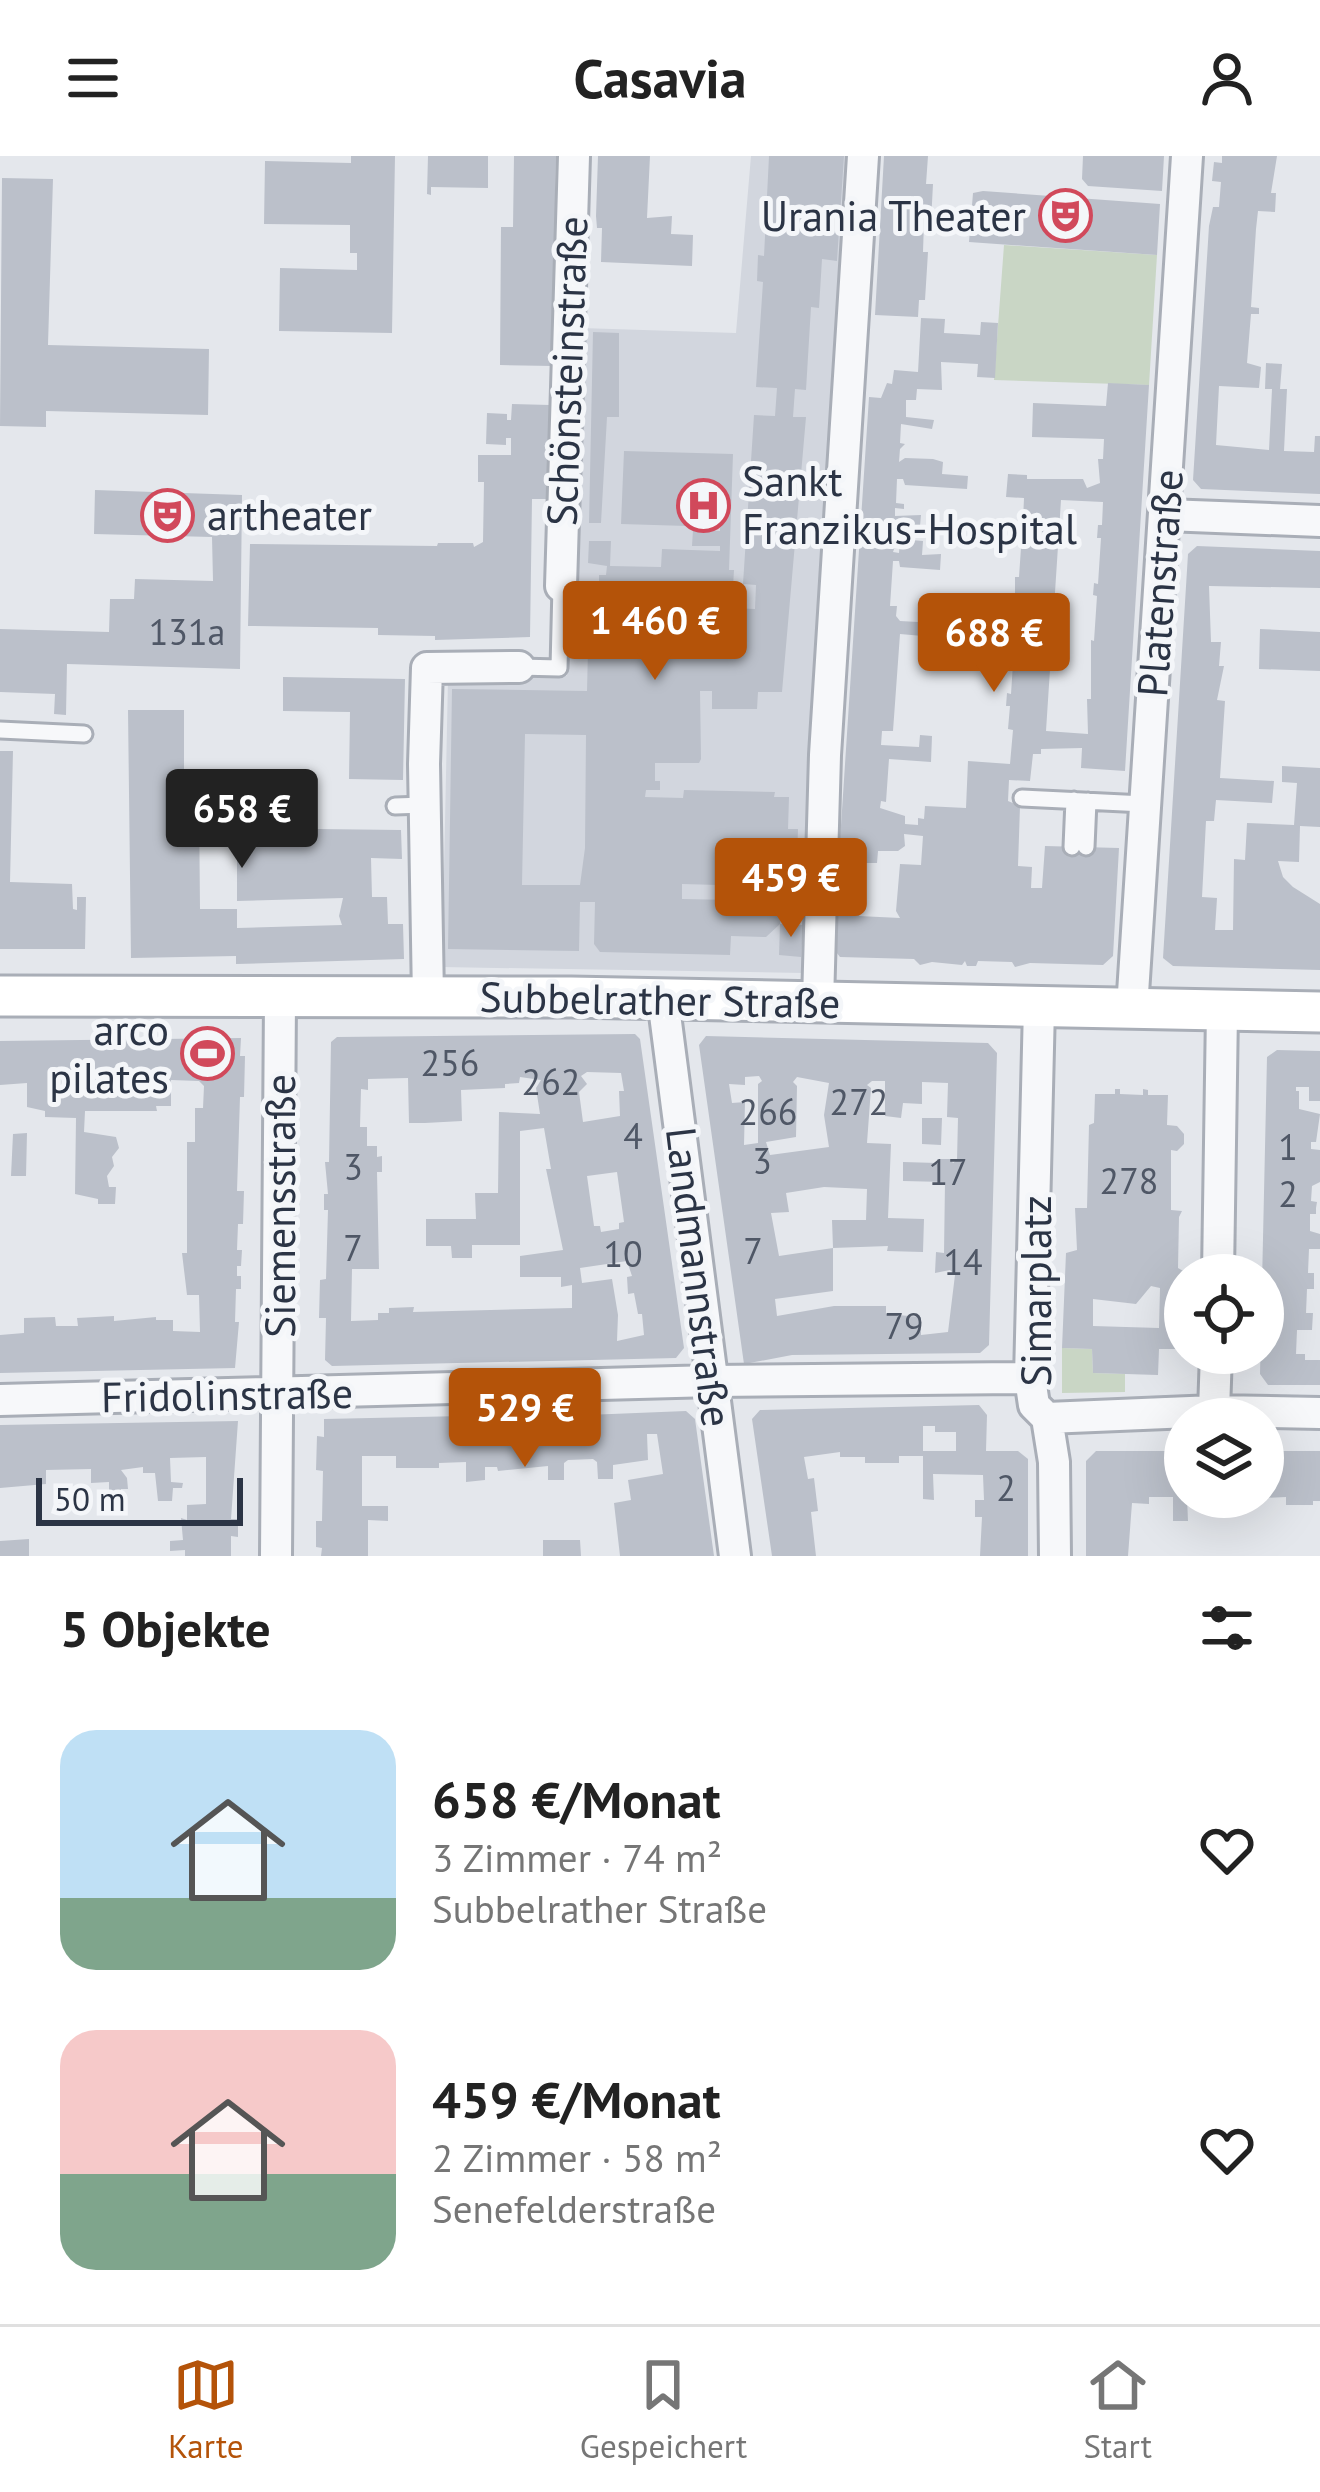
<!DOCTYPE html>
<html lang="de">
<meta charset="utf-8">
<style>
body{margin:0;font-family:"PT Sans",sans-serif;background:#f2f2f2;color:#222;height:100vh;display:flex;flex-direction:column;font-size:45px;white-space:nowrap}
*{box-sizing:border-box;margin:0}
p{font-size:39px;color:#767676}
.icon{flex:none;width:66px;height:66px;fill:none;stroke:currentColor;stroke-width:2;stroke-linecap:round;stroke-linejoin:round}
.map{position:relative;height:1400px;overflow:hidden}
.side{display:flex;flex-direction:column;background:#fff;flex:1}
.side>*{flex:none}
.buttons{position:absolute;left:1164px;top:1098px;display:grid;gap:24px}
.buttons a{display:grid;place-items:center;width:120px;height:120px;border-radius:50%;background:#fff;box-shadow:0 12px 48px #0002;font-size:60px}
.scale{position:absolute;left:36px;bottom:30px;width:207px;box-sizing:border-box;padding-left:12px;border:6px solid #2b3445;border-top:0;font-size:33px;line-height:42px;white-space:nowrap;color:#2b3445;-webkit-text-stroke:9px #f4f6f9;paint-order:stroke}
.price{position:absolute;translate:-50% -102px;padding:0 27px;border-radius:12px;background:#b45309;color:#fff;font-size:39px;line-height:78px;filter:drop-shadow(0 3px 6px #0008)}
.price::after{content:'';position:absolute;left:50%;top:72px;width:36px;height:27px;margin-left:-18px;background:inherit;clip-path:polygon(0 0,100% 0,50% 100%)}
.price.current{background:#222;color:#fff}
ul{padding:0;list-style:none}
li{display:flex;align-items:center;gap:36px;height:300px;padding:0 60px}
li span{display:grid;place-items:center;flex:none;width:336px;height:240px;border-radius:36px;color:#555}
li>.icon{margin-inline-start:auto}
span .icon{width:144px;height:144px;fill:#fffc;stroke-width:1}
li b{font-size:51px}
h2{display:flex;justify-content:space-between;align-items:center;height:144px;padding:0 60px;font-size:51px}
header{display:flex;justify-content:space-between;align-items:center;height:156px;padding:0 60px;background:#fff;font-size:54px;font-weight:700}
.tab-bar{display:flex;justify-content:space-around;align-items:center;height:168px;border-top:3px solid #e0e0e0;background:#fff;font-size:33px;color:#767676}
.tab-bar a{display:grid;justify-items:center;gap:6px}
.tab-bar .current{color:#b45309}
.map>svg:first-child{display:block}
.built{fill:#d2d6de}
.green{fill:#c9d6c5}
.building{fill:#bbc0ca;fill-rule:evenodd}
.lines{fill:none;stroke-linecap:round;stroke-linejoin:round}
.service-casing{stroke:#a9aeb7;stroke-width:21}
.minor-casing{stroke:#a9aeb7;stroke-width:36}
.secondary-casing{stroke:#a9aeb7;stroke-width:45}
.service{stroke:#f7f8fa;stroke-width:15}
.minor{stroke:#f7f8fa;stroke-width:30}
.secondary{stroke:#fff;stroke-width:39}
.labels{text-anchor:middle;stroke-width:10;stroke-linejoin:round;paint-order:stroke}
.number-label{font-size:36px;fill:#4f5766}
.poi-label{font-size:42px;fill:#2b3445;stroke:#f4f6f9;text-anchor:end}
.street-label{font-size:42px;fill:#2b3445;stroke:#f4f6f9}
</style>
<header><svg class="icon" aria-label="menu" viewBox="0 0 24 24"><path d="M4 6h16M4 12h16M4 18h16"/></svg>Casavia<svg class="icon" aria-label="person" viewBox="0 0 24 24"><circle cx="12" cy="8" r="4"/><path d="M4 21q1-7 8-7t8 7"/></svg></header>
<div class="map">
<svg width="1320" height="1400" viewBox="0 0 1320 1400">
<rect width="100%" height="100%" fill="#e4e7ec"/>
<path class="built" d="M751,0H853L804,817L442,811L448,523L567,520L581,172L736,177Z"/>
<path class="green" d="M1004,89L1157,99L1149,229L994,224Z
M1062,1192L1092,1193L1093,1217L1125,1218V1236L1062,1237Z"/>
<path class="building" d="M351,0H395L392,177L279,175L280,112L357,114V97H350V69L264,68L265,5L351,7Z
M428,0H488V32L431,31V39L427,38Z
M514,0H556L553,210L500,209L501,71H513Z
M598,0H650L647,62L672,60L671,78L693,79L692,110L601,106L602,72H597L596,60Z
M769,0H844L837,105L822,103L819,152L811,151L806,234L795,233L793,261H806L782,536H758L757,553H712V535H700L701,603L699,607H655V625H660V634H646L645,641L683,642L684,634L775,636L774,641H789L788,673H798L796,731L682,728V743L733,744L732,754H738L756,738L781,739L780,768L766,781L731,780L730,799L600,796L594,788L595,746H580L579,795L448,793L452,533L587,535L589,453H605V446H599V419H606L607,410L588,407L589,385H611L610,410L661,411L662,393L720,395V390H692L693,374L720,375V371L621,368L624,295L733,298L729,414H734L732,448L716,447V461H729L730,452L755,453L756,429L743,428L754,259L775,260L777,232L756,231L763,126L757,125L758,99L764,100ZM525,578L586,579L585,692L580,729H522Z
M884,0H928L926,28H933L931,66H924L923,96H928L925,144H919L918,161L875,159Z
M1083,0H1164L1162,35L1088,30L1082,23Z
M1222,0H1277L1271,37H1276L1275,56L1258,55L1256,73L1251,151L1259,152V158H1251L1247,207L1261,211L1259,232L1219,230L1216,289L1269,294L1272,233H1265L1266,207L1282,208L1280,233H1287L1284,295L1314,296L1315,280H1320V338L1201,333L1193,324L1209,70L1213,51H1219L1221,26L1212,25L1214,6L1222,7Z
M2,22L53,23L48,189L209,193L208,259L46,255V271L0,270Z
M983,35L1160,48L1157,99L969,86L973,37Z
M921,162L945,163L944,177L980,179L981,166L998,167L995,222L977,221L978,208L941,206L942,234L917,233L916,244H906V261L934,264L932,273L901,268L900,287L905,288L900,293L899,306L905,302L933,303L943,306L942,318L968,320L967,333L905,329L903,323H897L896,347L904,348V353L895,352V360L921,359L920,370H912L911,379L893,377V385H897L893,396L899,397L900,383L923,385L922,399L941,398L940,414L900,411L899,405H893L890,450H897L896,460L900,465L936,467L934,481L900,478L893,575H882L881,589L919,591L920,579L932,580L931,606L889,603L886,646L881,645L880,652L905,660V668L918,669V662L924,663L925,650L966,652L968,605L1010,608L1013,574L1008,573L1010,550H1006L1007,537L1011,538L1014,492L1010,491L1011,479H1015V421H1019L1022,377L1018,375V367L1023,365L1024,342L1006,341L1008,318L1027,319V323H1083L1087,332L1100,327L1098,303H1103L1104,283L1032,281L1033,247L1106,250L1108,227L1149,229L1125,615L1081,612L1082,592L1041,593V598H1033L1030,625L1009,624L1008,645L1020,650L1018,710L1032,711L1031,732H1042L1045,690L1119,692L1113,800L1103,809L1030,807L1015,811L1012,806L978,805L976,810H967L965,805L962,809L932,806L920,809L914,803L840,801L833,792L869,241L881,242L887,227L892,228L894,214L918,216ZM1061,344L1103,346L1102,369H1098L1097,382H1101L1098,428L1094,427L1093,439L1097,440L1094,485L1091,484V543H1087L1088,578L1046,575ZM904,678L923,680L921,709L900,708L896,755L900,762L859,760L863,707H877L878,695H898L905,690Z
M593,176L619,177V261H607L601,367H589Z
M512,248L550,249L546,343H532L530,481L435,484V480L378,479V472L248,470L250,388L437,390L438,387H473L474,391L483,386L484,326H478V299H511V282H506V289L486,288L487,257L507,258V264H511Z
M95,334L242,339L240,513L67,508L66,559L54,558L55,538L0,536V473L109,476L110,443H134L135,423L213,425L212,381L94,378Z
M1197,390L1320,395V432L1209,430L1211,486H1221L1219,510H1224L1217,544L1225,545L1220,622L1274,625L1272,647L1216,644L1214,665H1206L1202,741L1217,742L1215,774H1233L1234,703L1245,704L1247,667L1294,669L1297,627L1282,626V610L1320,612V671L1300,670L1299,706L1278,705L1283,721L1293,731L1320,748V814L1173,810L1163,802L1188,398Z
M1260,473L1320,476V515L1259,513Z
M283,521L405,523L403,624L349,623L350,556L283,555Z
M128,554H184V646H199L200,753H237V772L342,769L339,760L343,742L237,745V672L401,674L402,703L371,702L372,741H387L388,768H403L404,803L236,808V800L131,802Z
M0,595H13L10,726L72,728L73,753L77,754V741H86L85,793H0Z
M780,768L803,769L801,801L779,799Z
M635,878L640,883L684,1192L676,1202L332,1210L325,1204L326,1162H319L320,1124L326,1123L328,1054H324V1038H328L325,1006H329L331,886L337,881ZM587,916L621,917L624,935H619L620,960L583,966L579,936L587,928L581,920ZM520,921L541,924L536,932L540,958L499,956L498,1037H475L476,1063H426V1090H451L452,1102H472V1089H520V975L544,972L551,1013H546L563,1094L520,1100V1121H561V1131L572,1129V1152L413,1156L414,1151L389,1152V1157H378V1164L351,1165L352,1113H379L377,1016H382V1000L377,1001V990H367V971H360L361,933L368,934V923L408,922L409,967H425L462,965L461,934L505,932V928L519,927ZM617,1016L624,1066L619,1067V1073L601,1076L600,1070H594L587,1020ZM627,1105L632,1120L627,1121L628,1138L634,1137L638,1158H642L644,1179L617,1185L618,1159L612,1123L582,1127L580,1112Z
M706,880L988,887L997,897L989,1189L980,1197L792,1199L744,1208L699,889ZM759,920L762,925L758,928V987L744,989L745,946L732,947L729,928L745,929V921ZM797,921L829,927L824,959L829,991L770,999L766,986L796,981L797,930L793,926ZM872,925H885V960L901,962L903,947L922,948V926L948,927L947,961L958,962L957,1004L953,1007L950,1003H937V1007L903,1006V1025L945,1026L944,1097L936,1096L935,1117L950,1114L955,1119L948,1176L921,1179V1161L886,1158V1150H834L777,1160L775,1143L833,1135V1092L779,1100L771,1057L789,1056L786,1037L824,1031L867,1033L866,1064H832L833,1092L888,1090L887,1095L923,1096L924,1063L888,1062L891,988L867,987L871,932L867,929Z
M241,882L240,900H245L244,941H240L237,1035H244L243,1068H238L237,1094H242L241,1110H237V1120H241V1133H236L235,1166H239L235,1212L0,1217V1179L24,1177V1162L55,1161L56,1170H78L77,1162L114,1160V1165L156,1161V1164H173V1175L200,1176L199,1139H187L182,1097H187V986H195V952H203L204,930L199,925L171,924V950H156L157,955H85L84,976L116,981L119,992L112,1001L114,1010L107,1020L109,1031H116L115,1048H98V1043L75,1038L76,962L45,961V955L27,951V927L0,929V885Z
M1277,894L1320,895V945H1309V931H1296V935H1299V953L1320,958L1316,986H1311V993L1320,994V1026L1312,1030L1311,1045L1317,1046L1316,1052V1058H1310V1075L1320,1078V1093H1309L1308,1117H1314V1133H1307L1306,1157H1313L1312,1174H1297L1296,1198H1305V1204H1320V1229H1268L1260,1218L1267,901Z
M1115,933H1120V938L1143,939V933L1148,934V939H1168L1167,969L1177,970L1184,978V988L1177,995L1171,994V1054L1182,1055L1179,1061L1178,1112L1185,1116V1193H1159L1158,1219L1093,1217L1092,1193L1062,1192L1066,1097L1077,1094L1075,1052H1087L1089,969L1094,967L1095,938H1115ZM1151,1130L1160,1132L1159,1172L1093,1170V1143L1136,1148Z
M922,962H942L941,989L922,988Z
M27,977L26,1020H11L13,978Z
M979,1249L987,1259L986,1295H1018L1028,1303V1400H980L982,1361H975V1344H984L983,1319L933,1318L934,1344L923,1343V1300H899V1307H865V1301H840V1296L804,1301L808,1323L814,1322L818,1355L811,1356L816,1400H772L752,1263L760,1254ZM923,1270H935V1276H956V1295H923Z
M686,1255L695,1263L714,1400H620L614,1347L631,1344L628,1324L663,1318L657,1278H647L648,1304L613,1309V1323H598L597,1306L593,1303L568,1304L564,1307V1324H548V1310L498,1315L497,1311H485V1324L466,1326V1306L439,1307V1312H396V1300H362V1350H388V1365L368,1364V1400H321L322,1392L316,1391V1365H322L323,1315L316,1314L317,1280L324,1281V1263L511,1259L512,1262Z
M238,1265L231,1363H238V1381L231,1380V1400H185V1394L170,1395V1385L183,1384L181,1362L187,1364V1349L206,1348V1301L170,1302L171,1326L183,1327L182,1332H173L172,1345H158L155,1317H143V1311L121,1314L127,1322L128,1333H121V1338H109V1326L91,1327V1313L46,1314V1328L0,1332V1269Z
M1096,1295H1185L1188,1365H1173V1341H1149V1348L1132,1347L1128,1400H1086V1305Z
M1263,1295H1320V1345H1313V1349H1286V1341L1263,1342Z
M1201,1341H1240V1351L1201,1354Z
M29,1383V1400H0V1385Z
M543,1384H580L581,1400H543Z"/>
<g class="lines">
<defs>
<path id="service" d="M519,511L559,512L561,430
M0,574L84,578
M1022,642L1144,648
M395,650L424,649
M1072,691L1074,644
M1086,691L1088,645"/>
<path id="minor" d="M1166,359L1320,365
M561,430L574,0
M428,842L424,608L427,512L519,511
M663,843L735,1400
M818,846L825,599L863,0
M1039,851L1030,1222L1034,1249L1047,1262L1214,1255L1216,1197
M1132,853L1187,0
M1218,1119L1222,855
M0,1244L713,1225L1030,1222
M1214,1255L1320,1257
M1047,1262L1054,1306L1055,1400
M276,1400L280,843"/>
<path id="secondary" d="M0,840L571,841L1320,856"/>
</defs>
<use href="#service" class="service-casing"/>
<use href="#minor" class="minor-casing"/>
<use href="#secondary" class="secondary-casing"/>
<use href="#service" class="service"/>
<use href="#minor" class="minor"/>
<use href="#secondary" class="secondary"/>
</g>
<defs>
<symbol id="theatre-ring" viewBox="-11 -11 22 22"><circle r="9.5" fill="#f4f6f9" stroke="#d1495b" stroke-width="1.5"/><path d="M-5-5.5Q0-4 5-5.5V0Q5 5 0 6Q-5 5-5 0ZM-3.3-2.5H-1v1.5H-3.3ZM1-2.5H3.3v1.5H1ZM-2.8 1Q0 5.5 2.8 1Z" fill="#d1495b"/></symbol>
<symbol id="hospital-ring" viewBox="-11 -11 22 22"><circle r="9.5" fill="#f4f6f9" stroke="#d1495b" stroke-width="1.5"/><path d="M-5-5h3v3.5h4V-5h3V5h-3V1.5h-4V5h-3Z" fill="#d1495b"/></symbol>
<symbol id="stadium-ring" viewBox="-11 -11 22 22"><circle r="9.5" fill="#f4f6f9" stroke="#d1495b" stroke-width="1.5"/><path d="M0-5a6.5 5 0 1 0 0 10a6.5 5 0 1 0 0-10ZM-3.5-1.8h7v3.6h-7Z" fill="#d1495b"/></symbol>
</defs>
<g fill-rule="evenodd">
<use href="#theatre-ring" x="1036" y="30" width="59" height="59"/>
<use href="#hospital-ring" x="674" y="320" width="59" height="59"/>
<use href="#theatre-ring" x="138" y="330" width="59" height="59"/>
<use href="#stadium-ring" x="178" y="868" width="59" height="59"/>
</g>
<g class="labels">
<g class="number-label">
<text x="187" y="489">131a</text>
<text x="450" y="920">256</text>
<text x="551" y="939">262</text>
<text x="859" y="959">272</text>
<text x="768" y="969">266</text>
<text x="633" y="993">4</text>
<text x="1288" y="1004">1</text>
<text x="762" y="1018">3</text>
<text x="353" y="1024">3</text>
<text x="948" y="1029">17</text>
<text x="1129" y="1038">278</text>
<text x="1288" y="1051">2</text>
<text x="353" y="1105">7</text>
<text x="753" y="1108">7</text>
<text x="623" y="1111">10</text>
<text x="963" y="1119">14</text>
<text x="904" y="1183">79</text>
<text x="1006" y="1345">2</text>
</g>
<g class="poi-label">
<text x="1026" y="75">Urania Theater</text>
<text x="742" y="340" text-anchor="start">Sankt<tspan x="742" dy="48">Franzikus-Hospital</tspan></text>
<text x="207" y="374" text-anchor="start">artheater</text>
<text x="169" y="889">arco<tspan x="169" dy="48">pilates</tspan></text>
</g>
<g class="street-label">
<text transform="translate(567 215) rotate(-88)" y="15">Schönsteinstraße</text>
<text transform="translate(1160 427) rotate(-86)" y="15">Platenstraße</text>
<text transform="translate(660 844) rotate(1)" y="15">Subbelrather Straße</text>
<text transform="translate(280 1050) rotate(-90)" y="15">Siemensstraße</text>
<text transform="translate(699 1121) rotate(83)" y="15">Landmannstraße</text>
<text transform="translate(1036 1135) rotate(-90)" y="15">Simarplatz</text>
<text transform="translate(227 1239) rotate(-1)" y="15">Fridolinstraße</text>
</g>
</g>
</svg>
<div class="buttons">
<a><svg class="icon" aria-label="locate" viewBox="0 0 24 24"><circle cx="12" cy="12" r="6"/><path d="M12 2v4M12 18v4M2 12h4M18 12h4"/></svg></a>
<a><svg class="icon" aria-label="layers" viewBox="0 0 24 24"><path d="M12 4l9 5-9 5-9-5zM3 14l9 5 9-5"/></svg></a>
</div>
<div class="scale">50 m</div>
<b class="price" style="left:655px;top:527px">1 460 €</b>
<b class="price" style="left:994px;top:539px">688 €</b>
<b class="price current" style="left:242px;top:715px">658 €</b>
<b class="price" style="left:791px;top:784px">459 €</b>
<b class="price" style="left:525px;top:1314px">529 €</b>
</div>
<section class="side">
<h2>5 Objekte<svg class="icon" aria-label="filters" viewBox="0 0 24 24"><path d="M4 7h16M4 17h16"/><circle cx="9" cy="7" r="2"/><circle cx="15" cy="17" r="2"/></svg></h2>
<ul>
<li><span style="background:linear-gradient(#bfe0f5 70%,#7fa58c 0)"><svg class="icon" aria-label="home" viewBox="0 0 24 24"><path d="M3 11l9-7 9 7M6 9v11h12V9"/></svg></span><div><b>658 €/Monat</b><p>3 Zimmer · 74 m²</p><p>Subbelrather Straße</p></div><svg class="icon" aria-label="heart" viewBox="0 0 24 24"><path d="M12 20l-8-8c-3-5 5-10 8-4 3-6 11-1 8 4z"/></svg></li>
<li><span style="background:linear-gradient(#f6c9c9 60%,#7fa58c 0)"><svg class="icon" aria-label="home" viewBox="0 0 24 24"><path d="M3 11l9-7 9 7M6 9v11h12V9"/></svg></span><div><b>459 €/Monat</b><p>2 Zimmer · 58 m²</p><p>Senefelderstraße</p></div><svg class="icon" aria-label="heart" viewBox="0 0 24 24"><path d="M12 20l-8-8c-3-5 5-10 8-4 3-6 11-1 8 4z"/></svg></li>
</ul>
</section>
<nav class="tab-bar">
<a class="current"><svg class="icon" aria-label="map" viewBox="0 0 24 24"><path d="M3 6l6-2 6 2 6-2v14l-6 2-6-2-6 2zM9 4v14M15 6v14"/></svg>Karte</a>
<a><svg class="icon" aria-label="saved" viewBox="0 0 24 24"><path d="M7 4h10v16l-5-4-5 4z"/></svg>Gespeichert</a>
<a><svg class="icon" aria-label="home" viewBox="0 0 24 24"><path d="M3 11l9-7 9 7M6 9v11h12V9"/></svg>Start</a>
</nav>
